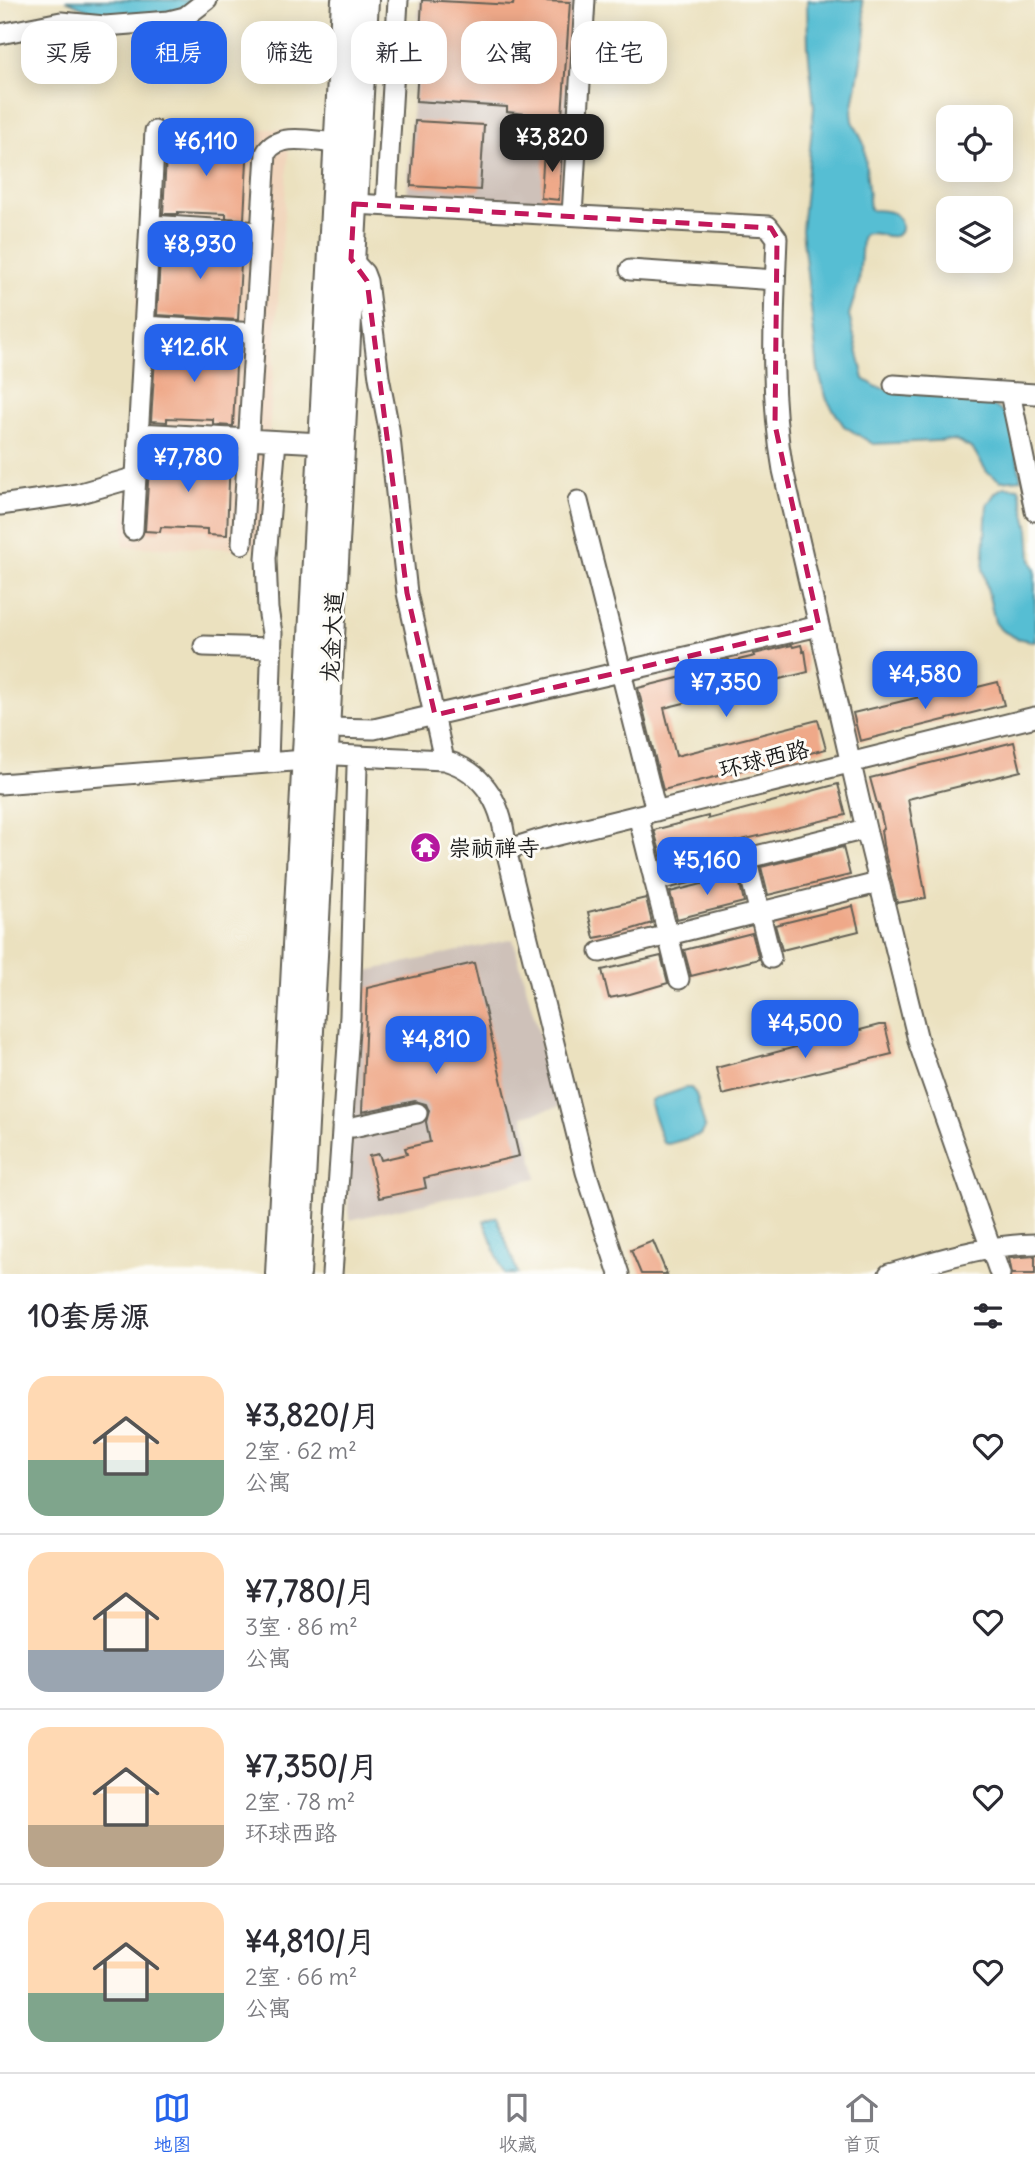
<!DOCTYPE html>
<html lang="zh">
<meta charset="utf-8">
<style>
body{margin:0;font-family:Delius,"LXGW WenKai TC",sans-serif;background:#f7f7f7;color:#2b2b33;height:100vh;display:flex;flex-direction:column;font-size:26px;white-space:nowrap}
*{box-sizing:border-box;margin:0}
p{font-size:23px;color:#7c7c81}
.icon{flex:none;width:38px;height:38px;fill:none;stroke:currentColor;stroke-width:2;stroke-linecap:round;stroke-linejoin:round}
.map{position:relative;height:1274px;overflow:hidden}
.side{display:flex;flex-direction:column;background:#fff;flex:1}
.side>*{flex:none}
.hud{position:absolute;left:21px;top:21px;width:994px;height:63px;display:flex;gap:14px}
.tools{position:absolute;left:936px;top:105px;display:grid;gap:14px}
.tools a{display:grid;place-items:center;width:77px;height:77px;border-radius:14px;background:#fff;box-shadow:0 4px 18px #0003;font-size:35px}
.price{position:absolute;translate:-50% -60px;padding:0 16px;border-radius:14px;background:#2563eb;color:#fff;font-size:23px;line-height:46px;filter:drop-shadow(0 2px 4px #0008)}
.price::after{content:'';position:absolute;left:50%;top:42px;width:21px;height:16px;margin-left:-10px;background:inherit;clip-path:polygon(0 0,100% 0,50% 100%)}
.price.on{background:#222;color:#fff}
ul{padding:0;list-style:none}
li{display:flex;align-items:center;gap:21px;height:175px;padding:0 28px}
li+li{border-top:2px solid #e1e1e2}
li span{display:grid;place-items:center;flex:none;width:196px;height:140px;border-radius:21px;color:#555}
li>.icon{margin-inline-start:auto}
span .icon{width:84px;height:84px;fill:#fffc;stroke-width:1}
li b{font-size:30px}
h2{display:flex;justify-content:space-between;align-items:center;height:84px;padding:0 28px;font-size:30px}
.pill{padding:0 24px;border-radius:21px;background:#fff;box-shadow:0 4px 18px #0003;font-size:24px;line-height:63px}
.pill.on{background:#2563eb;color:#fff}
.tabs{display:flex;justify-content:space-around;align-items:center;height:98px;border-top:2px solid #e1e1e2;background:#fff;font-size:19px;color:#7c7c81}
.tabs a{display:grid;justify-items:center;gap:4px}
.tabs .on{color:#2563eb}
.map>svg:first-child{display:block}
.built{fill:#f1d5bc}
.industrial{fill:#cec1b9}
.water{fill:#56bed3;stroke:#396d78;stroke-width:2}
.building{fill:#efa989}
.lines{fill:none;stroke-linecap:round;stroke-linejoin:round}
.minor-casing{stroke:#646155;stroke-width:23}
.major-casing{stroke:#646155;stroke-width:28}
.minor{stroke:#fff;stroke-width:19}
.major{stroke:#fff;stroke-width:24}
.marked{fill:none;stroke:#c2185b;stroke-width:5;stroke-dasharray:14 9;stroke-linejoin:round}
.labels{text-anchor:middle;stroke-width:6;stroke-linejoin:round;paint-order:stroke}
.street-label{font-size:23px;fill:#1c1c1c;stroke:#fdfcf7}
.poi-label{font-size:23px;fill:#1c1c1c;stroke:#fdfcf7;text-anchor:start}
</style>
<div class="map">
<svg width="1035" height="1274" viewBox="0 0 1035 1274">
<rect width="100%" height="100%" fill="#fdfcf7"/>
<filter id="ink" filterUnits="userSpaceOnUse"><feTurbulence type="fractalNoise" baseFrequency=".0143" numOctaves="2"/><feDisplacementMap in="SourceGraphic" scale="14" xChannelSelector="R" yChannelSelector="G"/><feConvolveMatrix kernelMatrix="1 2 1 2 8 2 1 2 1" color-interpolation-filters="sRGB"/></filter>
<filter id="wash" filterUnits="userSpaceOnUse"><feTurbulence type="fractalNoise" baseFrequency=".00686" numOctaves="4" result="noise"/><feDisplacementMap in="SourceGraphic" scale="28" xChannelSelector="R" yChannelSelector="G"/><feGaussianBlur stdDeviation="1.57" result="paint"/><feColorMatrix in="noise" values="0 0 0 0 0 0 0 0 0 0 0 0 0 0 0 0 0 1.4 0 .05"/><feComposite in="paint" operator="in"/></filter>
<g filter="url(#wash)">
<rect width="100%" height="100%" fill="#ebe1bf"/>
<path class="built" d="M146,124L290,130L261,549L123,547Z"/>
<path class="industrial" d="M419,0H575L562,203L407,193Z
M513,939L559,1107L523,1116L537,1178L350,1220L348,1208L358,973Z"/>
<path class="water" d="M66,0H192L175,13L107,18Z
M807,0H862L866,31L852,112L853,121L864,144L870,210C877,210 886,210 893,213C901,217 906,233 894,236C884,238 875,231 865,234L862,238L859,283L849,315L864,379L877,387L892,390L973,394L1010,416L1021,479L1001,481L987,472L973,449L955,440L873,444L844,426L827,400L818,370L802,230L814,107L808,47Z
M1004,487L1019,488L1029,530L1031,560L1035,569V642L1016,638L1001,630L995,622L983,570L987,505L996,492Z
M686,1088H691L696,1094L705,1127L700,1135L668,1144L663,1143L650,1105L651,1100Z
M497,1217L518,1274H504L484,1221Z"/>
<g id="blocks">
<path class="building" d="M422,0L513,5L514,0L570,2L562,116L554,115L552,141L525,140L526,114L507,112V107L416,101Z
M415,121L484,125L480,190L411,186Z
M167,137L182,138V143L229,145L230,140L248,141L244,219L226,218V214L178,212V214H163Z
M544,148L562,149L559,200L541,198Z
M161,239L176,240L175,246L223,248L224,243H242L238,320L157,315Z
M156,342L170,343V348L218,351V345L237,346L233,426L214,425V420L167,418V422L151,421Z
M150,451L164,452V458L212,460V455H230L227,535L208,534V529L161,527L160,532L145,531Z
M792,645L793,647L801,645L803,652L805,651L808,672L664,708L676,756L818,720L826,749L663,790L638,688L686,676L685,674L692,672L691,669L729,660L730,662L755,656L754,654Z
M998,682L1004,705L860,741L853,713L928,695L929,699Z
M1014,742L1021,771L908,799L926,898L897,903L883,845L881,830L884,829L879,806L878,807L870,778Z
M838,784L846,815L662,859L654,830L708,816V819Z
M843,847L850,875L768,895L761,867Z
M738,875L744,902L677,919L670,892Z
M646,898L652,923L616,934L594,938L588,912Z
M853,906L859,931L782,950L775,925Z
M752,933L759,959L691,976L684,950Z
M661,956L668,983L630,994L609,998L602,970Z
M474,963L519,1156L424,1178L426,1188L379,1198L369,1156L379,1154L381,1160L407,1154L405,1148L430,1142L426,1122L429,1111L426,1104L415,1101L362,1112L367,988Z
M879,1025H885L892,1054L722,1095L716,1068Z
M653,1241L667,1274H641L631,1250Z
M1035,1256V1274H1012L1009,1258Z"/>
</g>
</g>
<g filter="url(#ink)">
<use href="#blocks" fill-opacity="0" stroke="#646155" stroke-width="2"/>
<g class="lines">
<defs>
<path id="minor" d="M0,34L61,22L105,26L169,21L185,17L207,0
M354,204L768,226L777,238C774,316 769,392 783,470L866,829L919,1044L1000,1274
M386,205L398,0
M572,215L585,0
M150,225L261,232
M351,259L364,273L367,281L379,377L389,429L407,593L444,760
M630,270L775,280
M144,326L255,333
M894,385L1035,394
M1010,393L1035,511
M138,433L321,443
M578,501L656,811
M0,505L77,494L136,477
M133,530L155,131
M242,544L266,153C278,131 315,142 337,143
M204,646L272,648
M327,728L374,729L819,626
M314,754L444,760C487,772 504,809 506,850L586,1172L619,1274
M268,763L272,633L268,609L266,558L276,441
M0,784L305,760
M638,815L679,979
M506,850L538,840L1035,717
M746,858L771,958
M654,881L866,829
M600,952L878,883
M342,1126L353,1127L417,1113
M332,1274L350,1016L357,767
M889,1274C940,1260 982,1245 1035,1244"/>
<path id="major" d="M278,1274L344,0
M298,1274L366,0"/>
</defs>
<use href="#minor" class="minor-casing"/>
<use href="#major" class="major-casing"/>
<use href="#minor" class="minor"/>
<use href="#major" class="major"/>
</g>
</g>
<path class="marked" d="M354,204L771,228L777,238L775,425L819,626L435,715L407,593L367,281L351,259Z"/>
<defs>
<symbol id="temple-disc" viewBox="-11 -11 22 22"><circle r="9.5" fill="#b5179e" stroke="#fdfcf7"/><path d="M0-6L5-2H3V0L6.5 2.5H4V6H1.5V3h-3V6H-4V2.5H-6.5L-3 0V-2H-5Z" fill="#fff"/></symbol>
</defs>
<g fill-rule="evenodd">
<use href="#temple-disc" x="408" y="830" width="35" height="35"/>
</g>
<g class="labels">
<g class="street-label">
<text transform="translate(332 637) rotate(-87)" y="8">龙金大道</text>
<text transform="translate(764 759) rotate(-14)" y="8">环球西路</text>
</g>
<g class="poi-label">
<text x="448" y="856">崇祯禅寺</text>
</g>
</g>
</svg>
<div class="tools">
<a><svg class="icon" aria-label="locate" viewBox="0 0 24 24"><circle cx="12" cy="12" r="6"/><path d="M12 2v4M12 18v4M2 12h4M18 12h4"/></svg></a>
<a><svg class="icon" aria-label="layers" viewBox="0 0 24 24"><path d="M12 4l9 5-9 5-9-5zM3 14l9 5 9-5"/></svg></a>
</div>
<b class="price on" style="left:552px;top:174px">¥3,820</b>
<b class="price" style="left:206px;top:178px">¥6,110</b>
<b class="price" style="left:200px;top:281px">¥8,930</b>
<b class="price" style="left:194px;top:384px">¥12.6K</b>
<b class="price" style="left:188px;top:494px">¥7,780</b>
<b class="price" style="left:925px;top:711px">¥4,580</b>
<b class="price" style="left:726px;top:719px">¥7,350</b>
<b class="price" style="left:707px;top:897px">¥5,160</b>
<b class="price" style="left:805px;top:1060px">¥4,500</b>
<b class="price" style="left:436px;top:1076px">¥4,810</b>
<div class="hud">
<a class="pill">买房</a>
<a class="pill on">租房</a>
<a class="pill">筛选</a>
<a class="pill">新上</a>
<a class="pill">公寓</a>
<a class="pill">住宅</a>
</div>
</div>
<section class="side">
<h2>10套房源<svg class="icon" aria-label="filters" viewBox="0 0 24 24"><path d="M4 7h16M4 17h16"/><circle cx="9" cy="7" r="2"/><circle cx="15" cy="17" r="2"/></svg></h2>
<ul>
<li><span style="background:linear-gradient(#ffd9b3 60%,#7fa58c 0)"><svg class="icon" aria-label="home" viewBox="0 0 24 24"><path d="M3 11l9-7 9 7M6 9v11h12V9"/></svg></span><div><b>¥3,820/月</b><p>2室 · 62 m²</p><p>公寓</p></div><svg class="icon" aria-label="heart" viewBox="0 0 24 24"><path d="M12 20l-8-8c-3-5 5-10 8-4 3-6 11-1 8 4z"/></svg></li>
<li><span style="background:linear-gradient(#ffd9b3 70%,#9aa5b1 0)"><svg class="icon" aria-label="home" viewBox="0 0 24 24"><path d="M3 11l9-7 9 7M6 9v11h12V9"/></svg></span><div><b>¥7,780/月</b><p>3室 · 86 m²</p><p>公寓</p></div><svg class="icon" aria-label="heart" viewBox="0 0 24 24"><path d="M12 20l-8-8c-3-5 5-10 8-4 3-6 11-1 8 4z"/></svg></li>
<li><span style="background:linear-gradient(#ffd9b3 70%,#b9a48a 0)"><svg class="icon" aria-label="home" viewBox="0 0 24 24"><path d="M3 11l9-7 9 7M6 9v11h12V9"/></svg></span><div><b>¥7,350/月</b><p>2室 · 78 m²</p><p>环球西路</p></div><svg class="icon" aria-label="heart" viewBox="0 0 24 24"><path d="M12 20l-8-8c-3-5 5-10 8-4 3-6 11-1 8 4z"/></svg></li>
<li><span style="background:linear-gradient(#ffd9b3 65%,#7fa58c 0)"><svg class="icon" aria-label="home" viewBox="0 0 24 24"><path d="M3 11l9-7 9 7M6 9v11h12V9"/></svg></span><div><b>¥4,810/月</b><p>2室 · 66 m²</p><p>公寓</p></div><svg class="icon" aria-label="heart" viewBox="0 0 24 24"><path d="M12 20l-8-8c-3-5 5-10 8-4 3-6 11-1 8 4z"/></svg></li>
</ul>
</section>
<nav class="tabs">
<a class="on"><svg class="icon" aria-label="map" viewBox="0 0 24 24"><path d="M3 6l6-2 6 2 6-2v14l-6 2-6-2-6 2zM9 4v14M15 6v14"/></svg>地图</a>
<a><svg class="icon" aria-label="saved" viewBox="0 0 24 24"><path d="M7 4h10v16l-5-4-5 4z"/></svg>收藏</a>
<a><svg class="icon" aria-label="home" viewBox="0 0 24 24"><path d="M3 11l9-7 9 7M6 9v11h12V9"/></svg>首页</a>
</nav>
